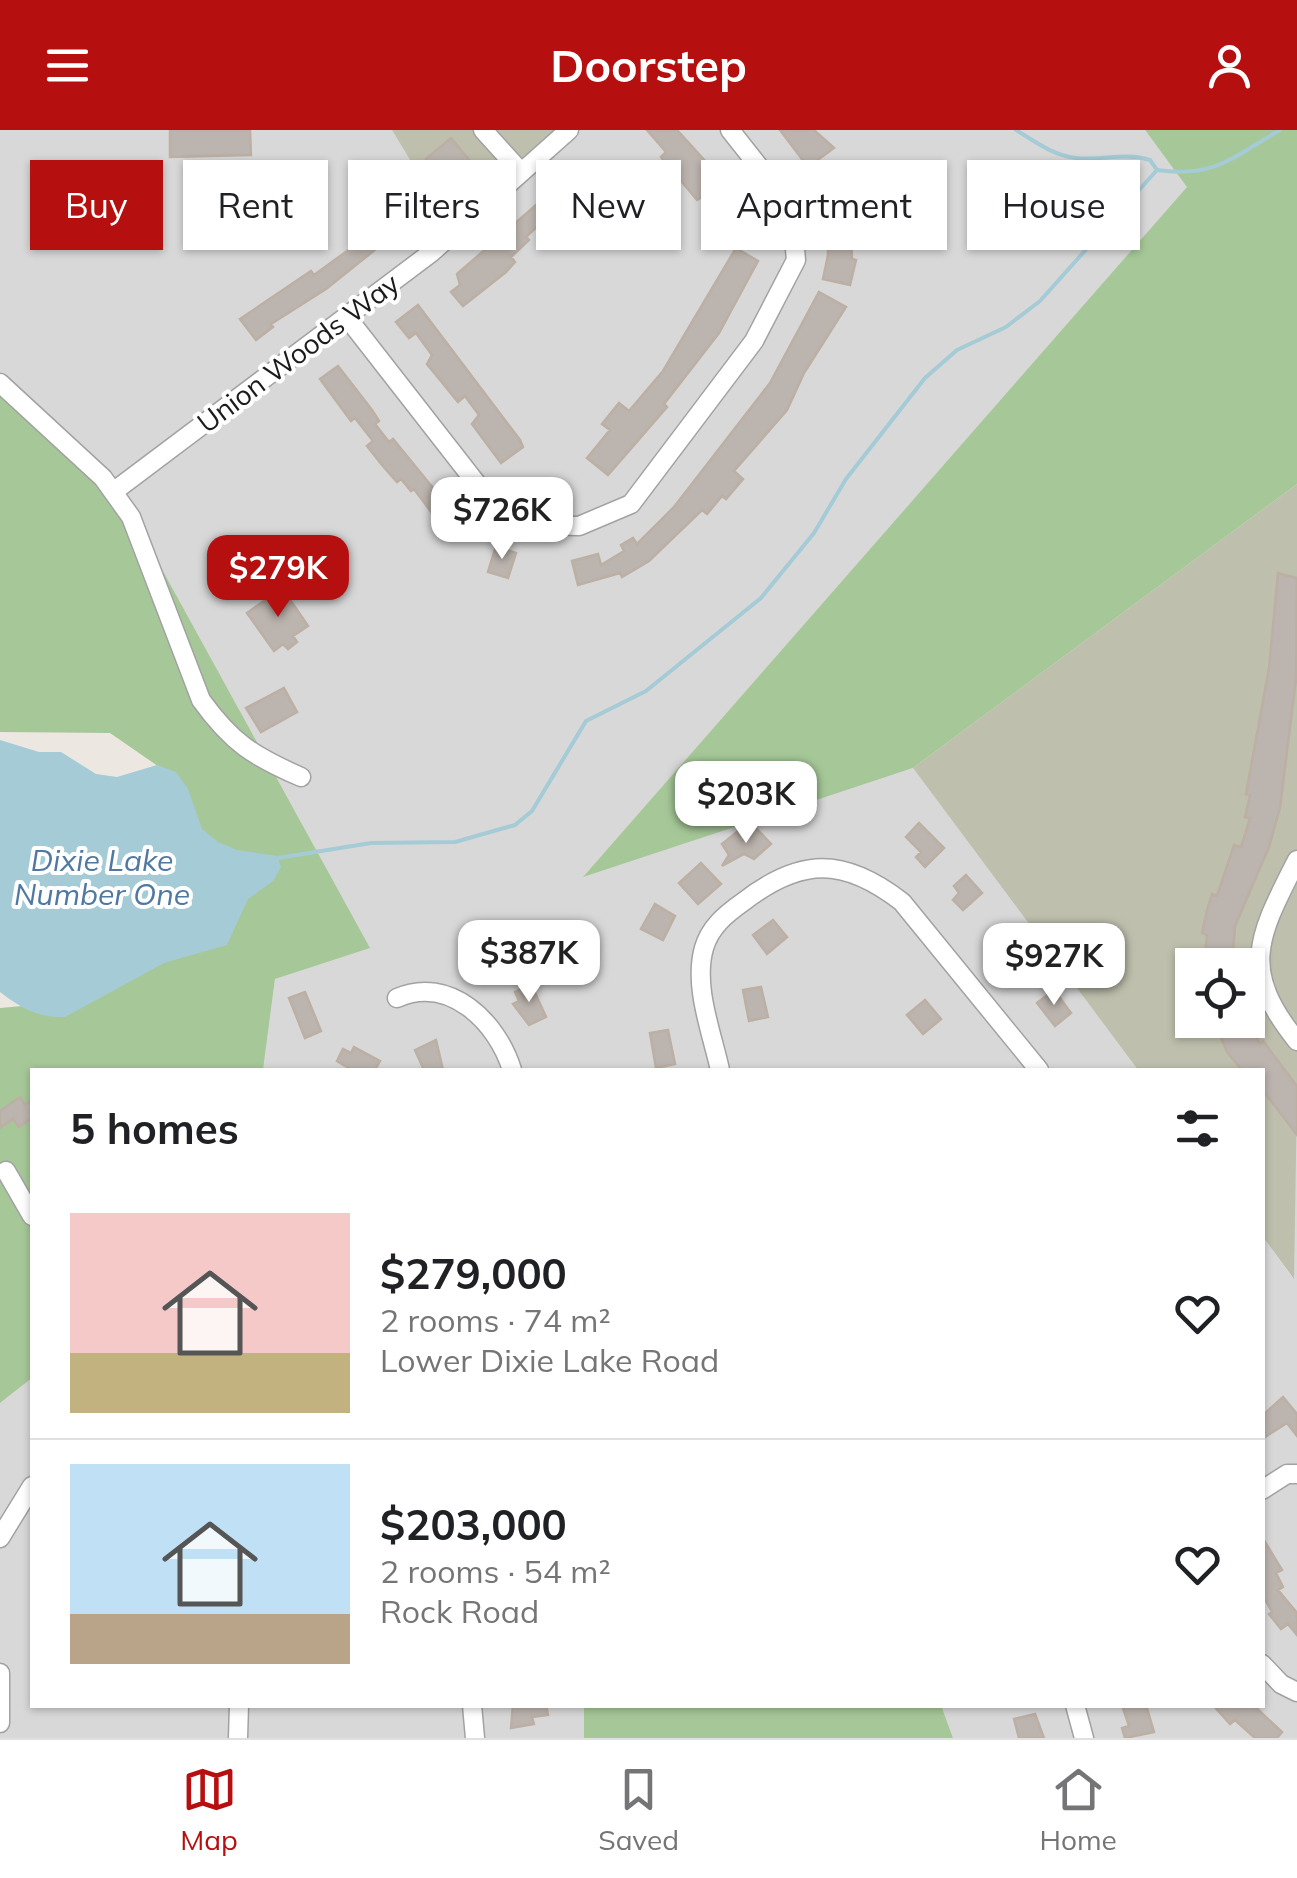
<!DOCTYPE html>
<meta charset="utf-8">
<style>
body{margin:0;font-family:Mulish,sans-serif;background:#f2f2f2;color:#202124;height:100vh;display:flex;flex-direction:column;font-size:38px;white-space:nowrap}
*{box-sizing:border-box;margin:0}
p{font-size:32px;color:#757577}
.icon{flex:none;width:55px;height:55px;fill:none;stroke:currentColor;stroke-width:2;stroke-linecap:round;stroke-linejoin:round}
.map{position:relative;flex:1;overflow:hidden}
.side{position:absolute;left:30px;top:938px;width:1235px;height:640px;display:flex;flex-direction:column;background:#fff;border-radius:0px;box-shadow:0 2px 8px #0004}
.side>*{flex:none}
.hud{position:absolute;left:30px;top:30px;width:1238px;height:90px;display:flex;gap:20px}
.fabs{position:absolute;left:1175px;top:818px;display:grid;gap:20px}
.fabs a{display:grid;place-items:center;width:90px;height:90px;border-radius:0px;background:#fff;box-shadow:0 2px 8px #0004;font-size:50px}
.price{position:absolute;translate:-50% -85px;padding:0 22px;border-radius:20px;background:#fff;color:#222;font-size:32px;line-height:65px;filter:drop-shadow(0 2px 5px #0008)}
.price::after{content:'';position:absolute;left:50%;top:60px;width:30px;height:22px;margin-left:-15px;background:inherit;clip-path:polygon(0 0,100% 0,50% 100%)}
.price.selected{background:#b60f0f;color:#fff}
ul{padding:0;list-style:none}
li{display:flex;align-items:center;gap:30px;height:250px;padding:0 40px}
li+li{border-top:2px solid #e0e0e0}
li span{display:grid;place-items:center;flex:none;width:280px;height:200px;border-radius:0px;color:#555}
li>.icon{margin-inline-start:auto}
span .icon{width:120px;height:120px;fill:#fffc;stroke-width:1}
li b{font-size:42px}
h2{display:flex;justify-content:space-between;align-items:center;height:120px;padding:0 40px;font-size:42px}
.pill{padding:0 35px;border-radius:0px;background:#fff;box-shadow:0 2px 8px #0004;font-size:35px;line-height:90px}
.pill.selected{background:#b60f0f;color:#fff}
header{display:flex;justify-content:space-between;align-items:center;height:130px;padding:0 40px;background:#b60f0f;color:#fff;font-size:45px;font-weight:700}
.menu{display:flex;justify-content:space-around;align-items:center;height:140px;border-top:2px solid #e0e0e0;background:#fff;font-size:28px;color:#757577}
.menu a{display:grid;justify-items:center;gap:5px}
.menu .selected{color:#b60f0f}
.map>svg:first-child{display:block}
.residential{fill:#d9d8d8}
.construction{fill:#bfbfad;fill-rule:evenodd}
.forest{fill:#a6c898}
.water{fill:#a4cbd6}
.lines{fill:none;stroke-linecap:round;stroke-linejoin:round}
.stream{stroke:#a4cbd6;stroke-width:4}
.building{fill:#bcb4ae;stroke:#bcafa4;stroke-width:2.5}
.minor-casing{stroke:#a2a2a2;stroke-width:21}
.minor{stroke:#fff;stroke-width:18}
.labels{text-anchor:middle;stroke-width:8;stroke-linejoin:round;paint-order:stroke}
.street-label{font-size:28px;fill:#1b1b1b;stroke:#fff}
.water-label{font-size:30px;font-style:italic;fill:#4f78a2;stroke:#fff}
</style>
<header><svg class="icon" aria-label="menu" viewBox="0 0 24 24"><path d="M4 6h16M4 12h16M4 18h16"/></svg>Doorstep<svg class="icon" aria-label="person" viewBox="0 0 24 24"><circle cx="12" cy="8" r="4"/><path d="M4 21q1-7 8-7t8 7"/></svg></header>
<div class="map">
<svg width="1297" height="1608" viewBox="0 0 1297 1608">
<rect width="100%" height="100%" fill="#ece8e1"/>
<path class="residential" d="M0,0H392L450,93L567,0H1145L1188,57L584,746L913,638L1138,940H263L275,849L369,817L125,372L0,244Z
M1297,967V1608H953L941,1575H1262L1263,1107L1292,1147Z
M32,1248V1575H584V1608H0V1273Z"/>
<path class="construction" d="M392,0H567L449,94Z
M1297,354V967L1294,1149L1263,1107L1262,940H1138L913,638ZM1192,835H1248V890H1192Z"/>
<path class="forest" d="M1145,0H1297V354L913,638L583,747L1187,57Z
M0,244L125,372L370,818L275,849L263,940H32V1248L0,1273V878L56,873L165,641L110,603L0,602Z
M584,1575H941L953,1608H584Z"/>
<path class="water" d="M0,610L39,622H61L96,644L117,647L157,635L176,642L188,659L202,699L218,712L237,720L277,726L281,737L273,751L248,769L227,815L164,833L65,887C38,888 21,878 0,862Z"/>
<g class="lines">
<path class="stream" d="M1016,0C1034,11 1054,26 1076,28C1102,31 1124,22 1150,30L1157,40C1215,48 1233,27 1280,0
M278,728L371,713L455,712L515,695L532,681L586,591L646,561L761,468L814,403L846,349L925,248L957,220L1006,197L1040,171L1157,40"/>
</g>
<path class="building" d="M170,0H250L251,25L170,27Z
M647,0H677L737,66L754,97L734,108L712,69L707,73L702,67L697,70L661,27L666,22Z
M780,0H814L834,18L808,37Z
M451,8L477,39L451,60L426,29Z
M582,35L594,48L565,74L570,80L555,94L548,86L526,107L529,110L511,127L515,132L506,142L463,176L451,162L460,155L457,144Z
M837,39L844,58L849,57L852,129L856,130L850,155L823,149L828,125V75L822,77L816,45Z
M382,80L396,99L391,107L326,159L271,194L273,197L256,210L240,189L311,141L314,145L372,103L365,93Z
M736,118L758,131L719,203L664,274L667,277L608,345L587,328L610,300L602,294L619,273L629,281L663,241Z
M819,162L846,177L804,243L787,280L734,341L743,349L726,369L722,366L707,384L702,380L649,431L622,447L620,443L578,455L572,431L598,424L601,435L624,421L621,415L633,408L637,414L674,377L770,253Z
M418,175L520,310L523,317L501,333L472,294L479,285L465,266L458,272L427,234L432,225L416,203L409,208L396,192Z
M338,236L372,280L379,291L375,294L389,312L393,309L451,380L438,391L414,359L411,361L401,349L397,352L382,335L367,316L373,311L355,288L351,291L320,249Z
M496,416L516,423L508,448L488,442Z
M1278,443L1297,448L1296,549L1280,678L1269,717L1235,796L1232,835H1204L1207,805L1202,803L1207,780L1212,764L1217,766L1234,715L1241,717L1250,688L1245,687L1250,665L1246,664L1269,538Z
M282,458L308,496L293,506L297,512L288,519L283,514L274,521L247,483Z
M284,558L297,582L261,602L246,578Z
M919,693L944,718L925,737L916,727L921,722L906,707Z
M755,697L771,714L754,729L744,724L722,736L729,725L722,714L737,702L742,711Z
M701,733L721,754L698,774L679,753Z
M966,745L982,763L963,780L953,770L959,763L954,756Z
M655,774L675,786L663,810L641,799Z
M773,790L787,807L767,824L753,805Z
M531,854L546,887L529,895L513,874L519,871L515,862Z
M761,857L768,887L749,891L743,860Z
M1054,860L1071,883L1055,896L1037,873Z
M305,862L321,901L305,908L289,868Z
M925,870L941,889L923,904L907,885Z
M1214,890H1249L1260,914L1263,911L1297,956V1005L1262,959V940H1242L1227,922Z
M668,900L675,934L656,938L650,903Z
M436,910L443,940H424L415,920Z
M354,917L380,931L375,940H352L337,931L343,919L351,923Z
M20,967L25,975L32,970V988L19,997L13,989L0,998V981Z
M1283,1267L1297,1284V1306L1287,1293L1262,1309V1286Z
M1262,1407L1282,1440L1276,1443L1283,1457L1278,1460L1297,1483V1505L1288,1494L1281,1499L1269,1484L1272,1482L1262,1464Z
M513,1575H546L548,1585L532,1587L534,1594L511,1598Z
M1122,1575H1146L1154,1602L1125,1608L1122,1598L1129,1596Z
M1213,1575H1253L1282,1602L1277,1608H1255L1235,1590L1230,1594Z
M1035,1584L1044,1608H1019L1014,1589Z"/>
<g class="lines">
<defs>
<path id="minor" d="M483,0L521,42
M346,186L491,372L535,395L579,396L631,374L754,211L796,130L791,77L730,0
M0,253L103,348L131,387L201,570C232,613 253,626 301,647
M113,362L432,122L569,0
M1297,730C1258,807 1239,839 1297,911
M397,868C449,845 497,891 512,940
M720,940C712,903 693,856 704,818C710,797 726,784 743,772C801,727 844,727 902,772L1039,940
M6,1041L32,1086
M1262,1360L1287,1344H1297
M0,1408L32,1356
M1262,1534L1281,1554L1297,1562
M0,1543V1593
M472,1575L475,1608
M1075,1575L1084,1608
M238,1608L239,1575"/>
</defs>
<use href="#minor" class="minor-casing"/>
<use href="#minor" class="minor"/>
</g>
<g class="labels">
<g class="street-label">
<text transform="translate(298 223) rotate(-37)" y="10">Union Woods Way</text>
</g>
<g class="water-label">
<text x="102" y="741">Dixie Lake<tspan x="102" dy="34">Number One</tspan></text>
</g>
</g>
</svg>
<div class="fabs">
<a><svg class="icon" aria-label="locate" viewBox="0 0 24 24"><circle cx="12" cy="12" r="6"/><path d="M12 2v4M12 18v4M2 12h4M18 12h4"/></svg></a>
</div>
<b class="price" style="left:502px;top:432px">$726K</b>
<b class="price selected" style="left:278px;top:490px">$279K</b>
<b class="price" style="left:746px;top:716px">$203K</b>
<b class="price" style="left:529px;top:875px">$387K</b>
<b class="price" style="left:1054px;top:878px">$927K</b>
<div class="hud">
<a class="pill selected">Buy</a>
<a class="pill">Rent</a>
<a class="pill">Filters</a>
<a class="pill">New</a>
<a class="pill">Apartment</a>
<a class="pill">House</a>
</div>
<section class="side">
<h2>5 homes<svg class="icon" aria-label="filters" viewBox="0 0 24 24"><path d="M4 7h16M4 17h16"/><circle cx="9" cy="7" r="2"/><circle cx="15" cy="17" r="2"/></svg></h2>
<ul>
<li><span style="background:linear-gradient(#f6c9c9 70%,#c2b280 0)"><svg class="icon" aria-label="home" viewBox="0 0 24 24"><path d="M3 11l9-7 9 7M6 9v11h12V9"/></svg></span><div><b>$279,000</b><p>2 rooms · 74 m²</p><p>Lower Dixie Lake Road</p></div><svg class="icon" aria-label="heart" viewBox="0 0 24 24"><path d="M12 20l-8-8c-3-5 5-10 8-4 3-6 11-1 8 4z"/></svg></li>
<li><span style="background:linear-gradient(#bfe0f5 75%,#b9a48a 0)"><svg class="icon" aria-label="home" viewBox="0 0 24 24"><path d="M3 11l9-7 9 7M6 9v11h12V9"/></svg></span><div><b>$203,000</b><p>2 rooms · 54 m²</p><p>Rock Road</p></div><svg class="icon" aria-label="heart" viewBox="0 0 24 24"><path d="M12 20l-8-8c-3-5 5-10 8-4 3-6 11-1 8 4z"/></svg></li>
</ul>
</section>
</div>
<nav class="menu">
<a class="selected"><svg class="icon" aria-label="map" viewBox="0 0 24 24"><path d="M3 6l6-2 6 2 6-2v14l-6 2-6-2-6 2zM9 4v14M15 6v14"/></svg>Map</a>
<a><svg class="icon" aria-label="saved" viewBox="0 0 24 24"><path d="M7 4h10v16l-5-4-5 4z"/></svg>Saved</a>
<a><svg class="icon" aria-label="home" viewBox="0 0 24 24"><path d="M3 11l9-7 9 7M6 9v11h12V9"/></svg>Home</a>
</nav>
